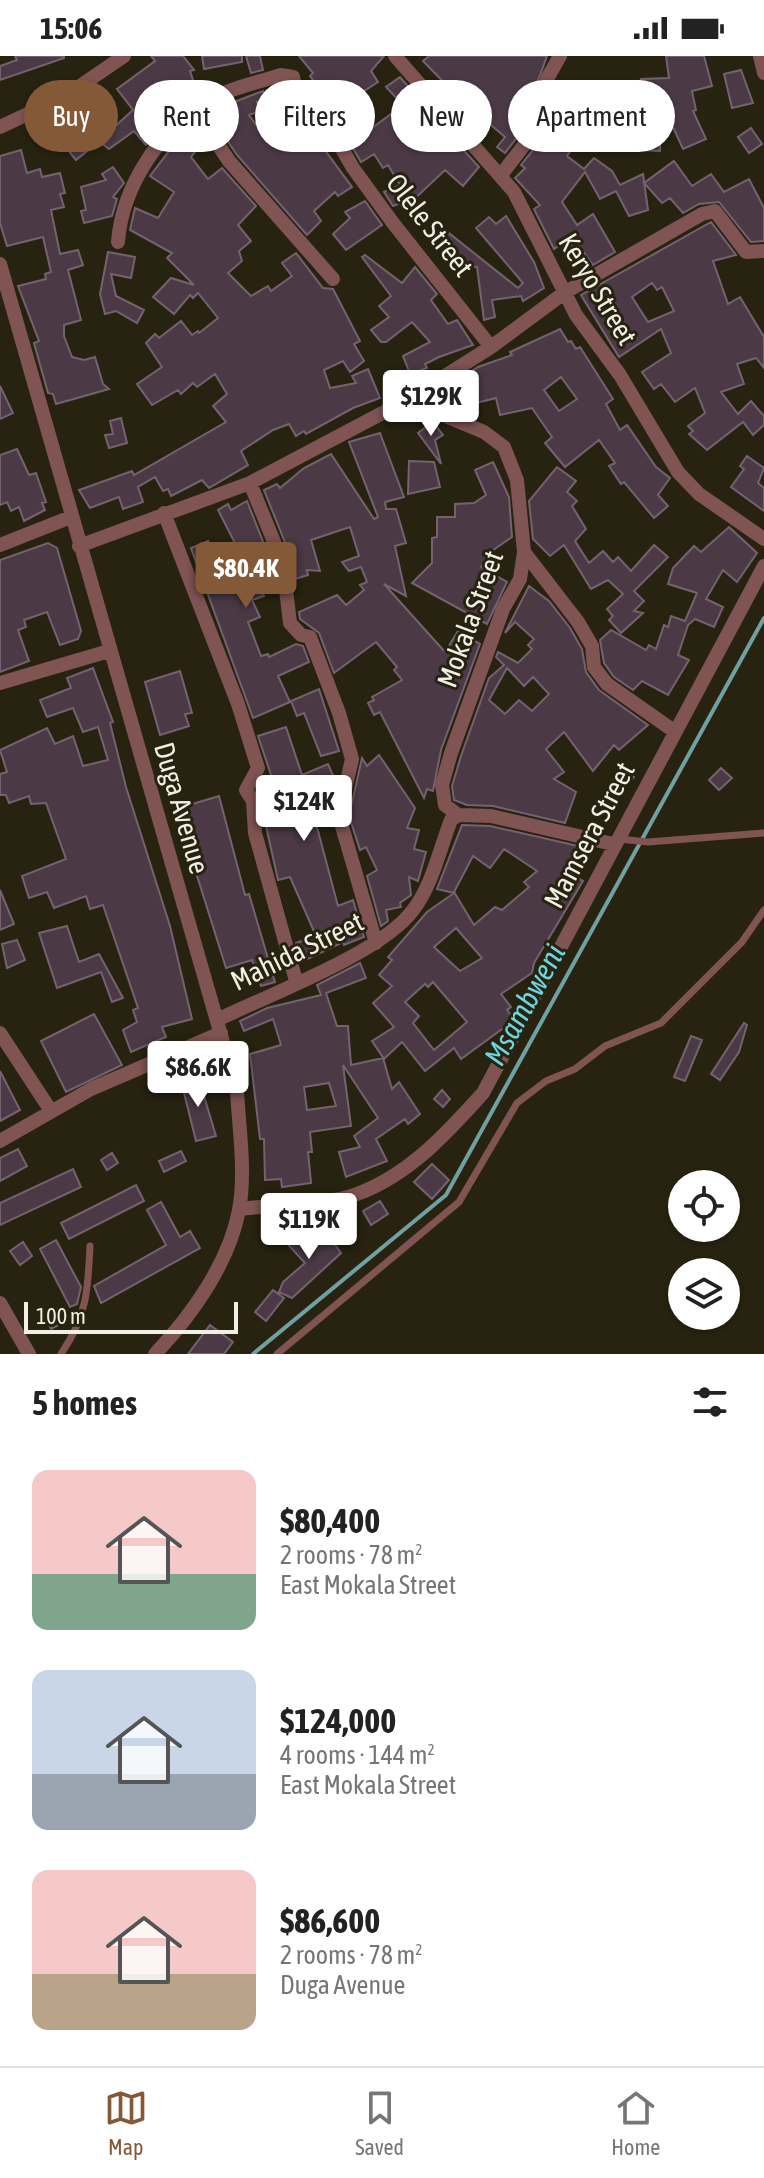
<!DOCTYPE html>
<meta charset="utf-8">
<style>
body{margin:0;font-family:"Asap Condensed",sans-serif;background:#f2f2f2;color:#222;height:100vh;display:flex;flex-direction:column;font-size:30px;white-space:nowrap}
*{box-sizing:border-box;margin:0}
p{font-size:26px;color:#767676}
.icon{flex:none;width:44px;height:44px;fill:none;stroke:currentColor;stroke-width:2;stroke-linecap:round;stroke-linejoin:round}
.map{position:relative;height:1298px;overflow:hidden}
.details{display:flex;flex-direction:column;background:#fff;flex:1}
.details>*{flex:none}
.banner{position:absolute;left:24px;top:24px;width:716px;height:72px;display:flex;gap:16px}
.buttons{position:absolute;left:668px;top:1114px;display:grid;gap:16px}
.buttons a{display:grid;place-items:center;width:72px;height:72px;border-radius:50%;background:#fff;box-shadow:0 2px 6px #0004;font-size:40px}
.scale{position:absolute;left:24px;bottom:20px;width:214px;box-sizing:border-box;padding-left:8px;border:4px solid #f2efe4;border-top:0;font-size:22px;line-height:28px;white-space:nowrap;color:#f2efe4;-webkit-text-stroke:6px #272310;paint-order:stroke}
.price{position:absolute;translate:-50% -68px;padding:0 18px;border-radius:8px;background:#fff;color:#222;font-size:26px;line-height:52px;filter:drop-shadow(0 2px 4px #0008)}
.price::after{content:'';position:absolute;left:50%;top:48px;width:24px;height:18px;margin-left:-12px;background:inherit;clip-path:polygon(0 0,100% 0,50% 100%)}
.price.current{background:#845938;color:#fff}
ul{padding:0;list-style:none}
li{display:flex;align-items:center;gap:24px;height:200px;padding:0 32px}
li span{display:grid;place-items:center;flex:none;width:224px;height:160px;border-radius:16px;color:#555}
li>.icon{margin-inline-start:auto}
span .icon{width:96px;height:96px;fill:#fffc;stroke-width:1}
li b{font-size:34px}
h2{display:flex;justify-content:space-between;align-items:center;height:96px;padding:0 32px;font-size:34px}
.tag{padding:0 28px;border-radius:36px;background:#fff;box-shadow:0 2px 6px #0004;font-size:28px;line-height:72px}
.tag.current{background:#845938;color:#fff}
.status{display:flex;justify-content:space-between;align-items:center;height:56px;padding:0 40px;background:#fff;direction:ltr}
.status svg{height:22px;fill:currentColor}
.tab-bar{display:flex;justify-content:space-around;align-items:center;height:112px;border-top:2px solid #e0e0e0;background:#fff;font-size:22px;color:#767676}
.tab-bar a{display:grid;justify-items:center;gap:4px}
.tab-bar .current{color:#845938}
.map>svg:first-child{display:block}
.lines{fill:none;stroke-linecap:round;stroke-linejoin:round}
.stream{stroke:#70a0a2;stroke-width:4}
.building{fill:#4b3a46;stroke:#75626f;stroke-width:2;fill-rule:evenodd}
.lane{stroke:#7f5453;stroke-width:7}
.street{stroke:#7f5453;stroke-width:14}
.labels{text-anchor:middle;stroke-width:6;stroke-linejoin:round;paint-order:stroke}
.street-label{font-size:28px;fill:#f2efe4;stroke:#272310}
.water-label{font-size:30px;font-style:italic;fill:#6bd6e0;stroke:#272310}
</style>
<div class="status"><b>15:06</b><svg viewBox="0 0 49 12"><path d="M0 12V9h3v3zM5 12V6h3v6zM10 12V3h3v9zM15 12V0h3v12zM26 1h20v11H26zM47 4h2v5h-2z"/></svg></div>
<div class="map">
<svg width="764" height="1298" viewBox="0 0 764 1298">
<rect width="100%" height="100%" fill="#272310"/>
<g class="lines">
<path class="stream" d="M253,1298L446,1139L764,562"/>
</g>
<path class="building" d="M15,0H64V2L0,24V10L17,4Z
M151,0H183L194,14L190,15L198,39L165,66L146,89L134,75L109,93L99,85L133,54L117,33L155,5Z
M202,0H242V6L204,13Z
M246,0H260L263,14L251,17Z
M299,0H384L371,15L378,26L349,45L355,52L351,56L368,75L403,49L386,31L400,21L413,36L409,40L437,65L479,111L463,130L445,114L408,149L403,146L393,150L384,136L400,129L388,109L383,112L374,98L361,106L340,70L307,40L316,28L310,20L313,17Z
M429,0H547L527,55L514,50L512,54L524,62L519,79L505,97L497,91L505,81L485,64L481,68L461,53L465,48L423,5Z
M666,0H704L712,30L692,35L696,54L693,55L706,83L683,93L662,47L660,95L638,94L619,89L641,23L669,22Z
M741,14L753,47L732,52L724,18Z
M554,34L558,36L555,43L579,52L583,42L610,52L599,81L583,75L585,71L546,61Z
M263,35L266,43L257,46L260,55L249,59L267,84L302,62L324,83L319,86L352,131L338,140L335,136L314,155L321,165L307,179L237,99L208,56Z
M82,66L97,87L76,104L60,84Z
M751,72L762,88L749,97L738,81Z
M542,74L571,94L567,100L584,113L594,102L612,115L620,129L643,118L648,154L629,160L616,135L600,143L585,116L562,146L577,169L593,158L615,196L593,209L577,187L572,190L569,183L554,193L534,153L540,149L515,122L525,112L521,109L536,90Z
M182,78L199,91L191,101L208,123L222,112L256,150L238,169L251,185L239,195L242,205L228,217L251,240L268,230L271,235L292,220L282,207L296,197L323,232L333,233L360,285L354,288L364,305L350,316L343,305L324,314L330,332L356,327L352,320L368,313L380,342L353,352L306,378L304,375L296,380L289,368L273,374L241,395L248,409L209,432L202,424L171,440L168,433L163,435L155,421L138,431L143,446L123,453L119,441L90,452L79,434L132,415L134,419L226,366L213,350L227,338L215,318L197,331L193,327L181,338L178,334L152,349L137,328L162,311L146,287L155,278L159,282L181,265L192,279L198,275L199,277L218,262L198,237L193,242L190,239L174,258L153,241L171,222L194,229L167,202L172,197L130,174L135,152L158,162L174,136L150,120Z
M21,94L27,117L40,113L42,121L60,117L65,137L60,138L64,151L51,154L60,198L78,194L83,209L68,214L81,264L64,269V280L72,301L84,304L95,301L103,328L109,333L56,348L53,338L48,337L34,287L39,285L18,230L46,223L45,218L51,216L43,181L7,190L0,167V100Z
M674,105L692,130L711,118L724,136L749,123L764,152V185L751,186L719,146L699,148L683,157L670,142L662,147L644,127Z
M113,111L124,127L113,141L117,143L112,160L84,167L81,155L86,154L81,131L106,124L102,118Z
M365,145L382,169L346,194L333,178L350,162L345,156Z
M506,160L534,206L544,232L523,245L521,240L492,244L495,261L484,264L477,211L460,208L461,202L438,183L445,174L518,232L523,227L476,172L489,161L496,168Z
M711,166L736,199L713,205L728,248L740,241L764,281V312L756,302L737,308L744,328L721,336L738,358L751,345L764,360V369L753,379L743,366L707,394L689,378L693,375L688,370L705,357L695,332L675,346L661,328L654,333L642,316L671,297L661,273L619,301L581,239ZM652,227L657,234L662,231L674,255L648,266L632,241Z
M108,196L135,201L131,222L111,218L116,240L144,254L137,267L116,255L105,258L100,238Z
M365,199L402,227L415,211L437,238L431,244L448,268L457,264L473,289L439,301L425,308L427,312L410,318L403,300L430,286L412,266L386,286H381L371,274L389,261L379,250L391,240L362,201Z
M560,273L568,286L571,285L576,293L580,291L613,343L606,348L620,374L627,369L656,411L670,422L658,439L668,450L654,462L624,426L621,428L609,410L615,407L599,384L565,411L545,387L552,381L532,352L500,359L496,342L472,348L470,343L455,353L433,341L478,311L512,299L510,296ZM561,321L577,343L559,355L544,334Z
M0,330L13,357L0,363Z
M121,362L127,387L109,392L105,379L113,378L110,365Z
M433,366L443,379L435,384L441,408L418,377Z
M380,377L404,441L385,446L386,453H396L406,487L395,490L406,540L384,528L445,596L458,575L480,588L441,694L433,735L427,733L424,742L380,656L374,659L368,647L374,644L372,641L402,624L394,614L397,611L376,586L334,617L319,577L300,563L299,556L337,539L346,549L364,534L360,529L367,526L361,511L349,515L342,506L359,500L350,471L311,484L320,515L307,514L308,519L295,523L292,504L264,434L277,428L280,432L304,412L331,398L374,463L378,461L349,386Z
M17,393L29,419L36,417L46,446L42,447L45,454L24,465L19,451L11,455L7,446L0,449V399Z
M747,400L764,412L758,427L764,432V455L731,431L744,413L740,410Z
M409,405L434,406L440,431L408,438Z
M493,406L509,441L512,481L489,497L481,511L507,526L487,568L412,527L432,507V482L437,481V461H455V448L474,447L486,439L475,414Z
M557,411L576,425L567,436L577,445L572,450L586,473L575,485L589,507L603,495L613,506L618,501L631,515L654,489L668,501L634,535L644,545L634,555L643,557L621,577L609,564L613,560L607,553L623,538L608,524L591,533L564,489L550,500L533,483L529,445Z
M247,445L273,511L275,524L259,529L264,540L252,544L260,561L248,566L261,600L268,598L269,601L296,588L303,590L309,606L278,620L290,646L253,662L191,492L208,485L217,507L239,495L218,454L228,448L231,454Z
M729,471L757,497L737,526L723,514L706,543L723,551L714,571L695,563L688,569L678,599L689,604L668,639L642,625L633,634L614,621L604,607L600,584L611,574L646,594L649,589L656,593L664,569L668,571L671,560L685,565L697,537L668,528L673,512L694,490L701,496Z
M48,487L57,492L81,575L78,583L60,589L47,556L24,564L26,571L18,574L29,605L0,616V504Z
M529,530L549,545L570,572L582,593L586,616L599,634L648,669L619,694L614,689L593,715L564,676L546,693L564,716L554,723L576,736L565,767L493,750L467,749L454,744L452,730L461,700L489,622L504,609L496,601L498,596L518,607L532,593L528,589L534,583L515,566L505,577ZM507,612L524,630L533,621L549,638L532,655L519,644L505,658L489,644Z
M93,612L113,666L110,667L126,731L170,870L192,963L162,971L166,981L131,996L123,974L137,966L133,954L138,952L103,849L90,853L86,840L54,852L47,836L29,842L22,820L66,803L46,747L31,748L29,740L9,747L6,739H0V718L7,716L0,694L47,672L55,688L73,680L83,710L108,704L98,671L83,676L73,652L47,661L40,644L71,632L67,622Z
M180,615L192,657L185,658L189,670L160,679L145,626Z
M319,633L339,695L321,700L304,657L297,660L291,645Z
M286,671L302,719L328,708L336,726L331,751L313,756L338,850L353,844L364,881L344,889L343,886L301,906L296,887L316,880L290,821L278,824L258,734L263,723L272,722L258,680Z
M379,699L415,752L407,772L419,774L414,793L426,796L418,825L409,821L411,839L400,847L401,851L386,854L388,865L381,870L367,820L377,814L366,791L360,794L349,760L362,702L367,710Z
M624,712L634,721L617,739L608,730Z
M721,712L732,722L719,734L709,724Z
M219,740L245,839L249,838L275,926L261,930L252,904L226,912L176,753Z
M462,769L490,770L587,792L575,821L583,825L534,907L532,917L501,938L511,951L507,954L511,959L509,968L461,1003L454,992L425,1015L402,986L384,1003L372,985L394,971L373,947L392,930L379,919L392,904L388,901L427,856L454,837L437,833ZM504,793L537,815L524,826L529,831L502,854L495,851L474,869L454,836L473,800L490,812ZM456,872L482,902L460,915L434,891ZM433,926L467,966L434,994L413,967L419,960L405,946L425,928L428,931Z
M0,834L14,868L0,874Z
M67,870L79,906L99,898L123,942L112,946L101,916L57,932L39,877Z
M17,884L25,904L7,912L2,888Z
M360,907L366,922L326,937L337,970H348L351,1009L383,1002L392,1033L399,1026L420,1058L408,1068L405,1063L376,1083L387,1105L346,1121L339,1096L360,1091L354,1080L378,1062L343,1009L351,1070L310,1076L312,1096H308L311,1127L282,1131L281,1123L265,1124L264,1083H260L250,998L281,989L273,963L244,975L240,965L267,952L321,939L317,929ZM329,1027L336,1050L307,1054L304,1031Z
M94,958L122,1009L66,1036L41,985Z
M744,967L747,969L739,996L720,1024L711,1018Z
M691,980L702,984L685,1025L674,1021Z
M0,1015L20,1054L0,1065Z
M198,1020L216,1080L196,1085L181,1025Z
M442,1034L450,1043L443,1051L434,1043Z
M18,1093L27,1110L0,1125V1102Z
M181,1095L186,1105L164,1116L159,1105Z
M112,1097L118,1107L107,1114L101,1104Z
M432,1108L449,1124L432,1143L414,1126Z
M73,1113L81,1131L0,1169V1147Z
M136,1129L144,1145L69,1183L61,1167Z
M380,1145L388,1158L371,1169L363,1155Z
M161,1146L180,1181L190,1175L200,1192L101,1247L94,1230L166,1189L147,1154Z
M324,1173L341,1197L292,1242L279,1236L283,1226L305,1207L283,1183L291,1176L302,1188Z
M56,1184L81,1231L77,1248L70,1251L40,1193Z
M23,1186L32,1200L20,1209L10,1195Z
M273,1234L284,1242L266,1265L255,1256Z
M58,1252L65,1266L51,1273L44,1259Z
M210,1269L233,1286L224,1298H188Z"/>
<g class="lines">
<path class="lane" d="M619,783L648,786L764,777
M61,1298C87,1260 88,1234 90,1190
M277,1298L459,1146L517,1047L546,1025L575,1013L605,990L661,967L742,886L764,854"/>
<path class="street" d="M395,0L514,136L576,259L620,319L678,416L699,438L764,483
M760,0L764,17
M195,54L229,105L333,223
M0,71L64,41L124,0
M501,119L528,84L548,21L560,0
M118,186C122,132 158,76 204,47C226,33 256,27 281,19L293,21L298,45L333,77L353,112L393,167L491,291
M0,208L237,1035C239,1073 246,1116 239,1154C229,1207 192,1259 155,1298
M407,344L484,376L504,391L517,424L524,496L520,523L503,553L451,697L442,729L445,749L458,759
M250,427L283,508L290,567L301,579L310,581L339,657L352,703L339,760L376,887
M164,457L238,648L258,712L246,734L253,745L255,777L296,925
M0,489L71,461
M79,490L250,427L407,344L491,291L564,237L702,158L715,155L746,196L764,195
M524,496L578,566L592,590L594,611L607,628L674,675
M0,627L109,595
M217,964C268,939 382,897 413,854C432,830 440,792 451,764L458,759L491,760L613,788
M0,977L51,1055
M0,1085L91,1033L221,977
M239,1153C271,1149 330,1149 357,1138C409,1119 447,1077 483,1037L764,510
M0,1247L29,1298"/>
</g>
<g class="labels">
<g class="street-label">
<text transform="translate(430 169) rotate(52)" y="10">Olele Street</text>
<text transform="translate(598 233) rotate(59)" y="10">Keryo Street</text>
<text transform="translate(470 563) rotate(-70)" y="10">Mokala Street</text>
<text transform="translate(182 752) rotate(74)" y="10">Duga Avenue</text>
<text transform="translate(589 779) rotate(-62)" y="10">Mamsera Street</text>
<text transform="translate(297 895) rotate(-26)" y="10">Mahida Street</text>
</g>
<g class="water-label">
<text transform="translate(525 949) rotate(-61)" y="10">Msambweni</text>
</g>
</g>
</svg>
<div class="buttons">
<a><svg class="icon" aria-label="locate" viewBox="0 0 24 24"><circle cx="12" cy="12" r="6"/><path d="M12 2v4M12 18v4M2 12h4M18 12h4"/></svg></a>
<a><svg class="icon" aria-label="layers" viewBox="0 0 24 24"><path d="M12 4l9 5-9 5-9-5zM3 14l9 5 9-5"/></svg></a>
</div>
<div class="scale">100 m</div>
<b class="price" style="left:431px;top:382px">$129K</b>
<b class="price current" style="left:246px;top:554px">$80.4K</b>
<b class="price" style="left:304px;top:787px">$124K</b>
<b class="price" style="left:198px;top:1053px">$86.6K</b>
<b class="price" style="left:309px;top:1205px">$119K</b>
<div class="banner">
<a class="tag current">Buy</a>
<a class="tag">Rent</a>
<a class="tag">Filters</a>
<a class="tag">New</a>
<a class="tag">Apartment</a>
</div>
</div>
<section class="details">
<h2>5 homes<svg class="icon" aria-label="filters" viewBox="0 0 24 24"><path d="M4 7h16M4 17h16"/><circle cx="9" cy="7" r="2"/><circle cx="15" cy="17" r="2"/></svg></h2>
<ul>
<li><span style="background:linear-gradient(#f6c9c9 65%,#7fa58c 0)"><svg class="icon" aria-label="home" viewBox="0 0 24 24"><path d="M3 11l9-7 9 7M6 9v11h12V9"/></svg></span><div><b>$80,400</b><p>2 rooms · 78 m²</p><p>East Mokala Street</p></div></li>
<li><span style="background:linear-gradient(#c9d6e8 65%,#9aa5b1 0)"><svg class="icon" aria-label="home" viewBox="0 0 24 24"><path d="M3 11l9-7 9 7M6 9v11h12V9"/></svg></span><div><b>$124,000</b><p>4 rooms · 144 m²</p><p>East Mokala Street</p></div></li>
<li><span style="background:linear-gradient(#f6c9c9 65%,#b9a48a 0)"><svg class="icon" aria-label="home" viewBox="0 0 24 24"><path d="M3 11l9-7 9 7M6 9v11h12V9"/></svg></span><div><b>$86,600</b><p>2 rooms · 78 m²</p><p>Duga Avenue</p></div></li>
</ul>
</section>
<nav class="tab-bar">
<a class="current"><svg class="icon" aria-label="map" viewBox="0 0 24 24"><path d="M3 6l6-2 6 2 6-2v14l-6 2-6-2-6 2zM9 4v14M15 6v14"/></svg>Map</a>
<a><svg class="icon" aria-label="saved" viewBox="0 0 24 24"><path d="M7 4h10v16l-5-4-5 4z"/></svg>Saved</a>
<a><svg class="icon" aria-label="home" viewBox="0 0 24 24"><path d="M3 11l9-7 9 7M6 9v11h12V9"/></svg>Home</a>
</nav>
